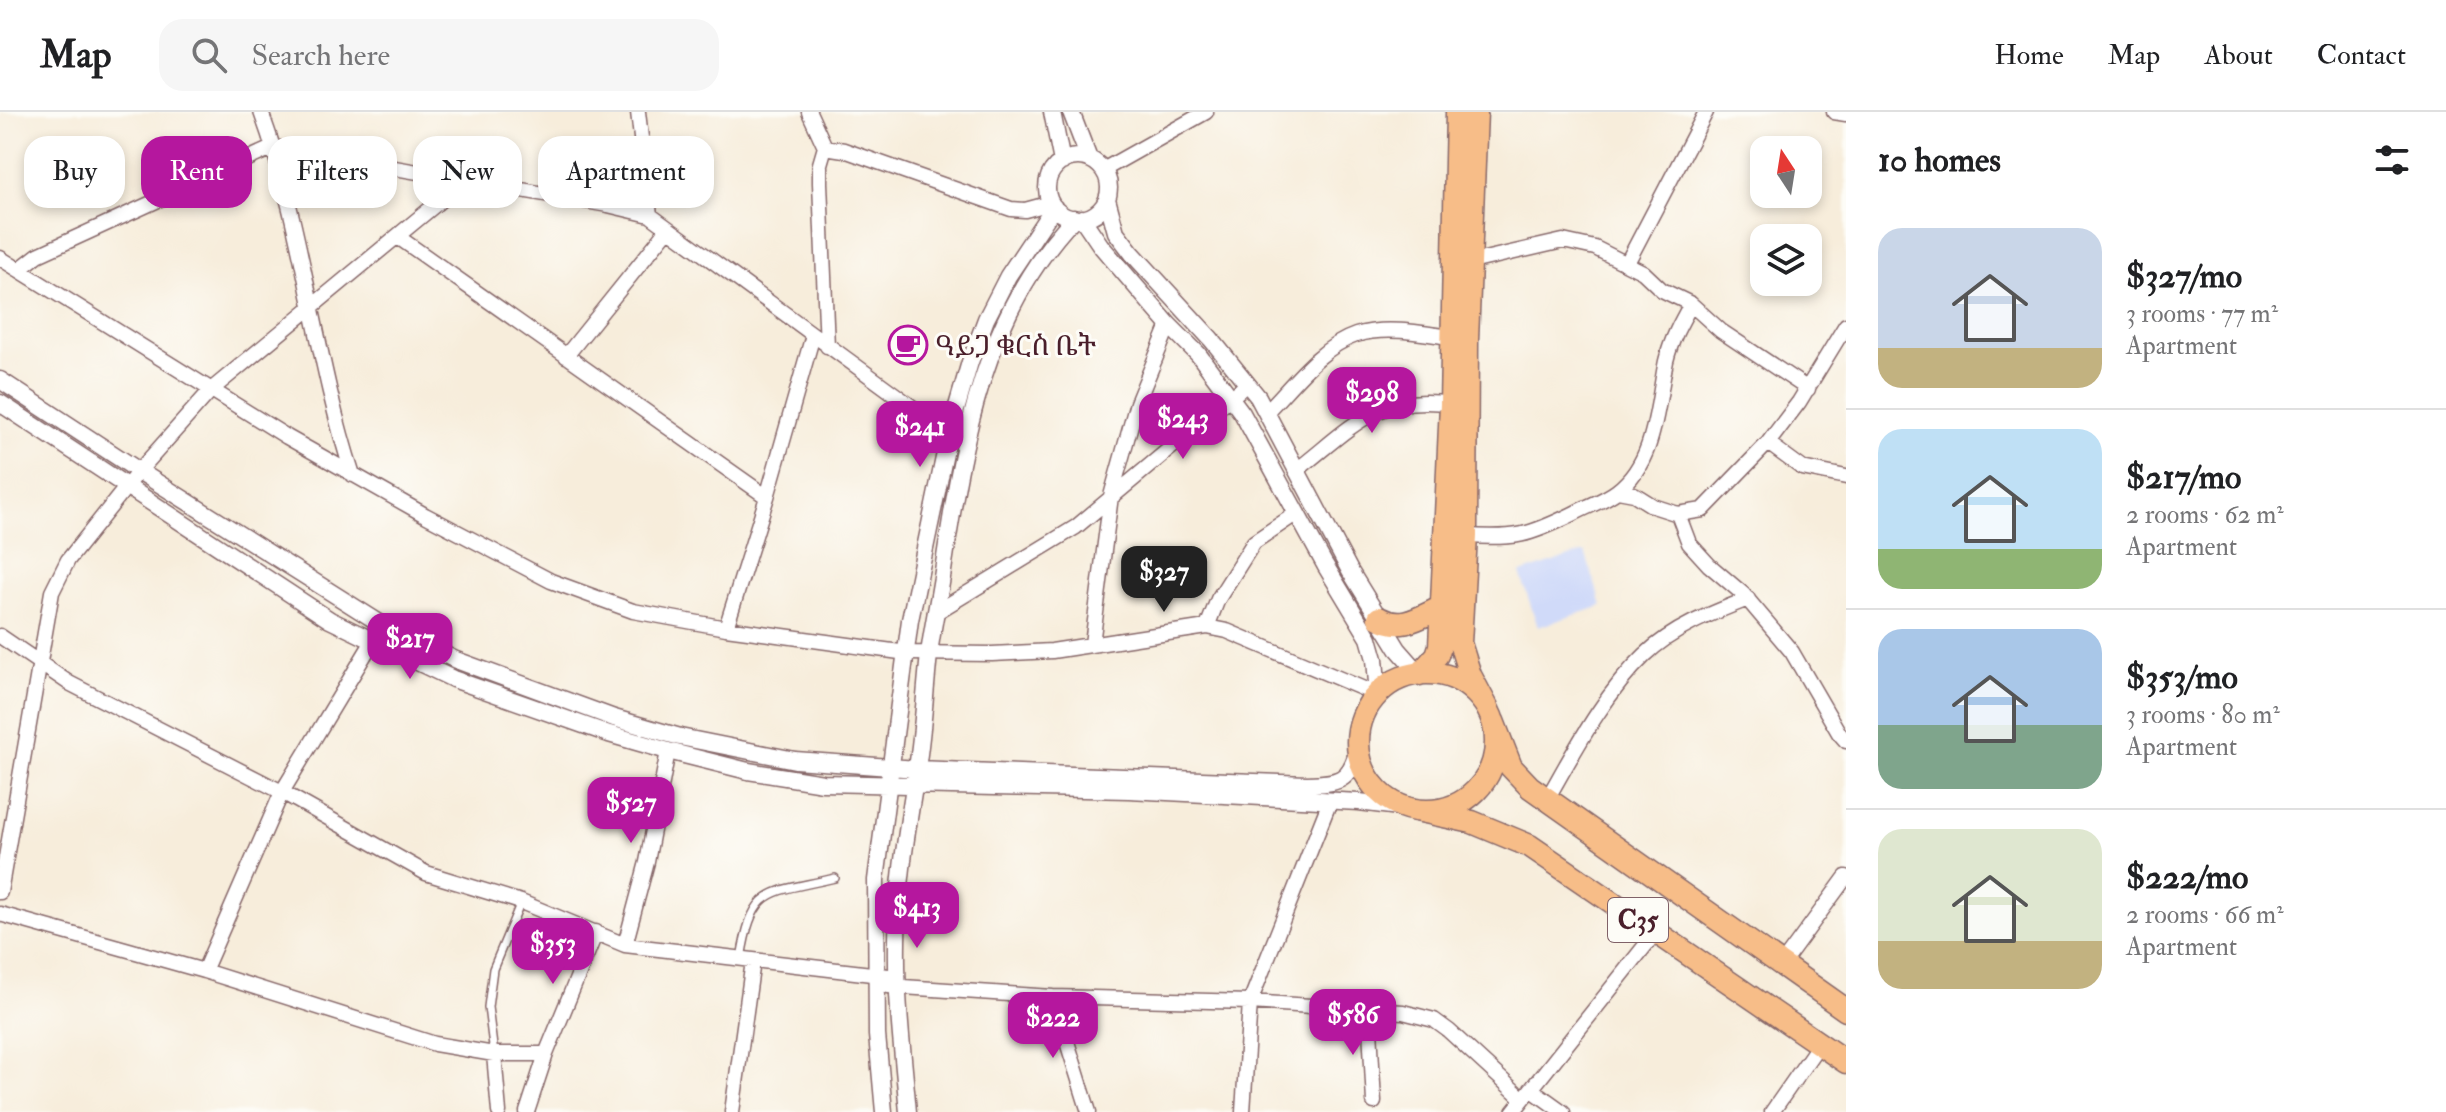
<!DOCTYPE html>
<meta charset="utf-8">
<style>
body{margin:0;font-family:"IM FELL Double Pica","Noto Serif Ethiopic",serif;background:#f6f6f6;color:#202124;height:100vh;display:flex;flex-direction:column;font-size:30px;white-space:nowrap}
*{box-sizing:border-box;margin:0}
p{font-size:26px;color:#757577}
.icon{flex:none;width:44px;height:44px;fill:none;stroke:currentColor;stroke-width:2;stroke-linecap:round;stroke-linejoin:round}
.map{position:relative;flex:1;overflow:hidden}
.drawer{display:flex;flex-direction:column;background:#fff;width:600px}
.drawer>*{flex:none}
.top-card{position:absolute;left:24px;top:24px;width:760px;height:72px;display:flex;gap:16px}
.needle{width:52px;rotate:348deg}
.buttons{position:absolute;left:1750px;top:24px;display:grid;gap:16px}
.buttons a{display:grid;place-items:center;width:72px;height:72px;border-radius:16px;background:#fff;box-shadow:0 4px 12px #0003;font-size:40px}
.price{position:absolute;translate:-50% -68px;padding:0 18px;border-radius:16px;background:#b5179e;color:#fff;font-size:26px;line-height:52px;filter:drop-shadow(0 2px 4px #0008)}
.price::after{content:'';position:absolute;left:50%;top:48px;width:24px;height:18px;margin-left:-12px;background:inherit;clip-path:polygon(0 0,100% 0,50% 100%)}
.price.current{background:#222;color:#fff}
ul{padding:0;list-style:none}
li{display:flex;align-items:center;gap:24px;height:200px;padding:0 32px}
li+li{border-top:2px solid #e0e0e0}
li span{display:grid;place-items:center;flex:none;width:224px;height:160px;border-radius:24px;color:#555}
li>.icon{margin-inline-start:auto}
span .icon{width:96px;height:96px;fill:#fffc;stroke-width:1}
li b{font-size:34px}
h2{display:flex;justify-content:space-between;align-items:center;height:96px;padding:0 32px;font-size:34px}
.tag{padding:0 28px;border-radius:24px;background:#fff;box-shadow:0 4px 12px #0003;font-size:28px;line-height:72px}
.tag.current{background:#b5179e;color:#fff}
header{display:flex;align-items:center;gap:48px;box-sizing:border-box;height:112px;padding:0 40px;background:#fff;border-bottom:2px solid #e0e0e0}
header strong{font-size:38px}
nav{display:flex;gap:44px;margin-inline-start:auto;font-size:28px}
.search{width:560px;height:72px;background:#f6f6f6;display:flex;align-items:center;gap:20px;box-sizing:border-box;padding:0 28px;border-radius:24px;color:#757577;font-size:30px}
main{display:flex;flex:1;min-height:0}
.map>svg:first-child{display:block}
.built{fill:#d0daf9}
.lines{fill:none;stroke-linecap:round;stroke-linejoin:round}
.service-casing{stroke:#876769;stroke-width:10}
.minor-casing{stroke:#876769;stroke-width:17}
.tertiary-casing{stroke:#876769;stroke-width:19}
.primary-casing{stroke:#876769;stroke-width:25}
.service{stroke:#fff;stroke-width:7}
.minor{stroke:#fff;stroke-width:14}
.tertiary{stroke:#fff;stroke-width:16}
.primary{stroke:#f7bd88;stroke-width:22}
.labels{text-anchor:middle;stroke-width:6;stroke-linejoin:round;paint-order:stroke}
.shield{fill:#fdfcf7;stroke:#806168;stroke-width:2}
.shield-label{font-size:26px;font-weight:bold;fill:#4a1f2b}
.poi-label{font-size:28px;fill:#4a1f2b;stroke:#fdfcf7;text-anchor:start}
</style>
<header>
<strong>Map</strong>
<div class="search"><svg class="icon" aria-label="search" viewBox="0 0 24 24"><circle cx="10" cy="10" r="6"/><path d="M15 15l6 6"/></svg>Search here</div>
<nav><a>Home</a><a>Map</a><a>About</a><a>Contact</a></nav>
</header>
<main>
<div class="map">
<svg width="1846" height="1000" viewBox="0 0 1846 1000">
<rect width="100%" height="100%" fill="#fdfcf7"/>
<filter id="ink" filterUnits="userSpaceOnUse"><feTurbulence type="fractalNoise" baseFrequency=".0125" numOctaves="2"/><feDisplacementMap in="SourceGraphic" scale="16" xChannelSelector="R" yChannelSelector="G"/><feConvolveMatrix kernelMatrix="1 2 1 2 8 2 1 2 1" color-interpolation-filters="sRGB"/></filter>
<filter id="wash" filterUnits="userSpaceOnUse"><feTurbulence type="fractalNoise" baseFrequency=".006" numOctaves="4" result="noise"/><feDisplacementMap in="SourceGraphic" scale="32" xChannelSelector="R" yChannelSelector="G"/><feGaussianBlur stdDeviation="1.8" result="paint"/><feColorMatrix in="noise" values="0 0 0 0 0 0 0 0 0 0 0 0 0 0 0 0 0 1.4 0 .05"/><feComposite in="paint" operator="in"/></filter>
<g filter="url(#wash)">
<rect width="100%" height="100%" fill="#f7eddb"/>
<path class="built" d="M1585,440L1602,494L1538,515L1520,461Z"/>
</g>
<g filter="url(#ink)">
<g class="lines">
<defs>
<path id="service" d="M741,847C753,772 769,782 835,766
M494,942L488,895L493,857L521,790"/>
<path id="minor" d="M261,0C304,117 314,244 353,363
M638,0L650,103
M809,0L825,35L820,52V71L827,234
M1834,0L1846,2
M825,35L844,38L1011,97L1025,98L1051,91
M1103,58L1206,0
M398,125L767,385
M0,146L287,325L425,403L551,469L633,499L726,516L907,541L992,542L1052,539L1207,515L1227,519L1378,583
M1471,150L1563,129L1595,136L1643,160L1662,178L1691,192L1721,219L1808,277
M1627,151L1706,0
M20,157L38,143L274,35L608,93L650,103L949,322L965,325
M566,244L668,117
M1267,299C1292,274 1320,235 1356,223C1387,213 1428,222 1461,227
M1768,331L1802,356L1846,365
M1297,358C1351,316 1376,281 1451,292
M1618,379L1634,382L1653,394L1678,402L1703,398L1768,331L1799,290L1846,213
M1678,402L1689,431L1709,453L1743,482L1792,540L1839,621L1846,629
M1466,424C1516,427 1528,424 1573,402C1587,394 1604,389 1617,379C1656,350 1657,292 1666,249C1671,228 1681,210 1691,192
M935,501L1076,415L1246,273
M1207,515L1218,487L1254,430L1297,401
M726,516L767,385L813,223
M0,524L69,571L282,680L426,761L521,790L625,833L897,865
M1092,532L1111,384L1137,291L1169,213
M1547,687C1575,638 1604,582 1645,543C1673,516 1712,501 1748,487
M0,780L52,480L68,448L139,359L211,278L464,69
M0,802L204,859L435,932L494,942H546
M625,833L647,750L668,639
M1783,851L1846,765
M204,859L282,680L373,529
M888,874L1053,885L1250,890L1403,900L1434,908L1449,919L1523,987
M1053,885L1089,1000
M1369,898L1374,990
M494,942L499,1000
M1531,977L1563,1000
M527,1000L546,942L596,820
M732,1000L753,849
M1243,1000L1250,890L1330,689
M1513,1000L1656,820
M1772,1000L1820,931"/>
<path id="tertiary" d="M1052,0L1062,50
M1071,0L1089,47
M1047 76a31 31 0 1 1 62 0a31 31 0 1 1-62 0Z
M1107,87L1116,120L1132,141L1211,227L1258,285L1350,459L1398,537L1420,562
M1082,106L1101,134L1169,213L1198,242L1242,301L1325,453L1369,526L1375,547L1378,583
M0,268L139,359L386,515L456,548L614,606L680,625L795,648L917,657L1307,672C1338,671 1350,670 1358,637
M0,291L330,508L453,567L609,622L668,639L748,659L823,671L1129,678L1359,690L1407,696
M884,1000L877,923L876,768L910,508L949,322L970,250L986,207L1008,164L1054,95
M908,1000C903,944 896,887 897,831C897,772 908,714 917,656C923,618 925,580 929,542C933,511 940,482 944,452C963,327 984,201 1074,106"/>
<path id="primary" d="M1476,0L1467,228L1466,424L1460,531L1470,563L1487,595
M1379,506C1402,519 1420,505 1442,495
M1358 630a69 69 0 1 1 138 0a69 69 0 1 1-138 0Z
M1420,562L1437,543L1440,534L1451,292L1457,0
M1493,609L1511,655L1530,675L1846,898
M1416,698L1472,710L1530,734L1846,950"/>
</defs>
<use href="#service" class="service-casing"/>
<use href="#minor" class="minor-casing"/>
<use href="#tertiary" class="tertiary-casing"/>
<use href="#primary" class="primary-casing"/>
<use href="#service" class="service"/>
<use href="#minor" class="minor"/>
<use href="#tertiary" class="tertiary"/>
<use href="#primary" class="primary"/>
</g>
</g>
<defs>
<symbol id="cafe-ring" viewBox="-11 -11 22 22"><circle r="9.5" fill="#fdfcf7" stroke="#b5179e" stroke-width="1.5"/><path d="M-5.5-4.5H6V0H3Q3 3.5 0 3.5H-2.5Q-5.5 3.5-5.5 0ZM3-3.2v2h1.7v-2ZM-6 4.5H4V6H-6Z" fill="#b5179e"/></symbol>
</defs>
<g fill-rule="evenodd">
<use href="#cafe-ring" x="886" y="211" width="44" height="44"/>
</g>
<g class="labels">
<rect class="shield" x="1608" y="786" width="60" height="44" rx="6"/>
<g class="shield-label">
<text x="1638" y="817">C35</text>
</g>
<g class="poi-label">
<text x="936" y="243">ዓይጋ ቁርስ ቤት</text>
</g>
</g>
</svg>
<div class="buttons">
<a><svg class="needle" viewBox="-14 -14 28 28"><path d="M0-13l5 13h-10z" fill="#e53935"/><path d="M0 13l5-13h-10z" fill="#757577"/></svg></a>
<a><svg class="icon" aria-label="layers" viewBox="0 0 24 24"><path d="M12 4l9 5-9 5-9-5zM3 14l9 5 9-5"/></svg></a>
</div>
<b class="price" style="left:1372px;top:323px">$298</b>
<b class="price" style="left:1183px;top:349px">$243</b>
<b class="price" style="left:920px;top:357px">$241</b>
<b class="price current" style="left:1164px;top:502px">$327</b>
<b class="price" style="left:410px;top:569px">$217</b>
<b class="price" style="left:631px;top:733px">$527</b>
<b class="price" style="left:917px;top:838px">$413</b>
<b class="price" style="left:553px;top:874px">$353</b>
<b class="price" style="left:1353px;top:945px">$586</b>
<b class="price" style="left:1053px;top:948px">$222</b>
<div class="top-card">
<a class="tag">Buy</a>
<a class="tag current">Rent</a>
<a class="tag">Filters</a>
<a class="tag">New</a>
<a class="tag">Apartment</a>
</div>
</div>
<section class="drawer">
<h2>10 homes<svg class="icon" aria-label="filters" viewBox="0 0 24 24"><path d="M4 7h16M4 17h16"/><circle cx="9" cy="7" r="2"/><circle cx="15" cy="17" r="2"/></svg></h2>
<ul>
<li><span style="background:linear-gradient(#c9d6e8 75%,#c2b280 0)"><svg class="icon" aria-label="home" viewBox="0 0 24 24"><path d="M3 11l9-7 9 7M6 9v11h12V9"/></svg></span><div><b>$327/mo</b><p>3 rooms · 77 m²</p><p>Apartment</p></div></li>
<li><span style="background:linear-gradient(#bfe0f5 75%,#8fb573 0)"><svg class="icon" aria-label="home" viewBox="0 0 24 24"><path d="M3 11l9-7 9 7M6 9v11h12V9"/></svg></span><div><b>$217/mo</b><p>2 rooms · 62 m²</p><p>Apartment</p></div></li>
<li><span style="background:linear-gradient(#a9c7e8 60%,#7fa58c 0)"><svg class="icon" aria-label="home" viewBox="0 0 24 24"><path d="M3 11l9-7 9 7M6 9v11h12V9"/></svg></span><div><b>$353/mo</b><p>3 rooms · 80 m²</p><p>Apartment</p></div></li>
<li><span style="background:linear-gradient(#dfe7d0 70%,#c2b280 0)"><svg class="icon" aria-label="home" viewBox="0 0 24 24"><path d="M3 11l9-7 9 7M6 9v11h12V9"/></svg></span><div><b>$222/mo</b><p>2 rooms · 66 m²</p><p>Apartment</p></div></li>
</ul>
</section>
</main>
